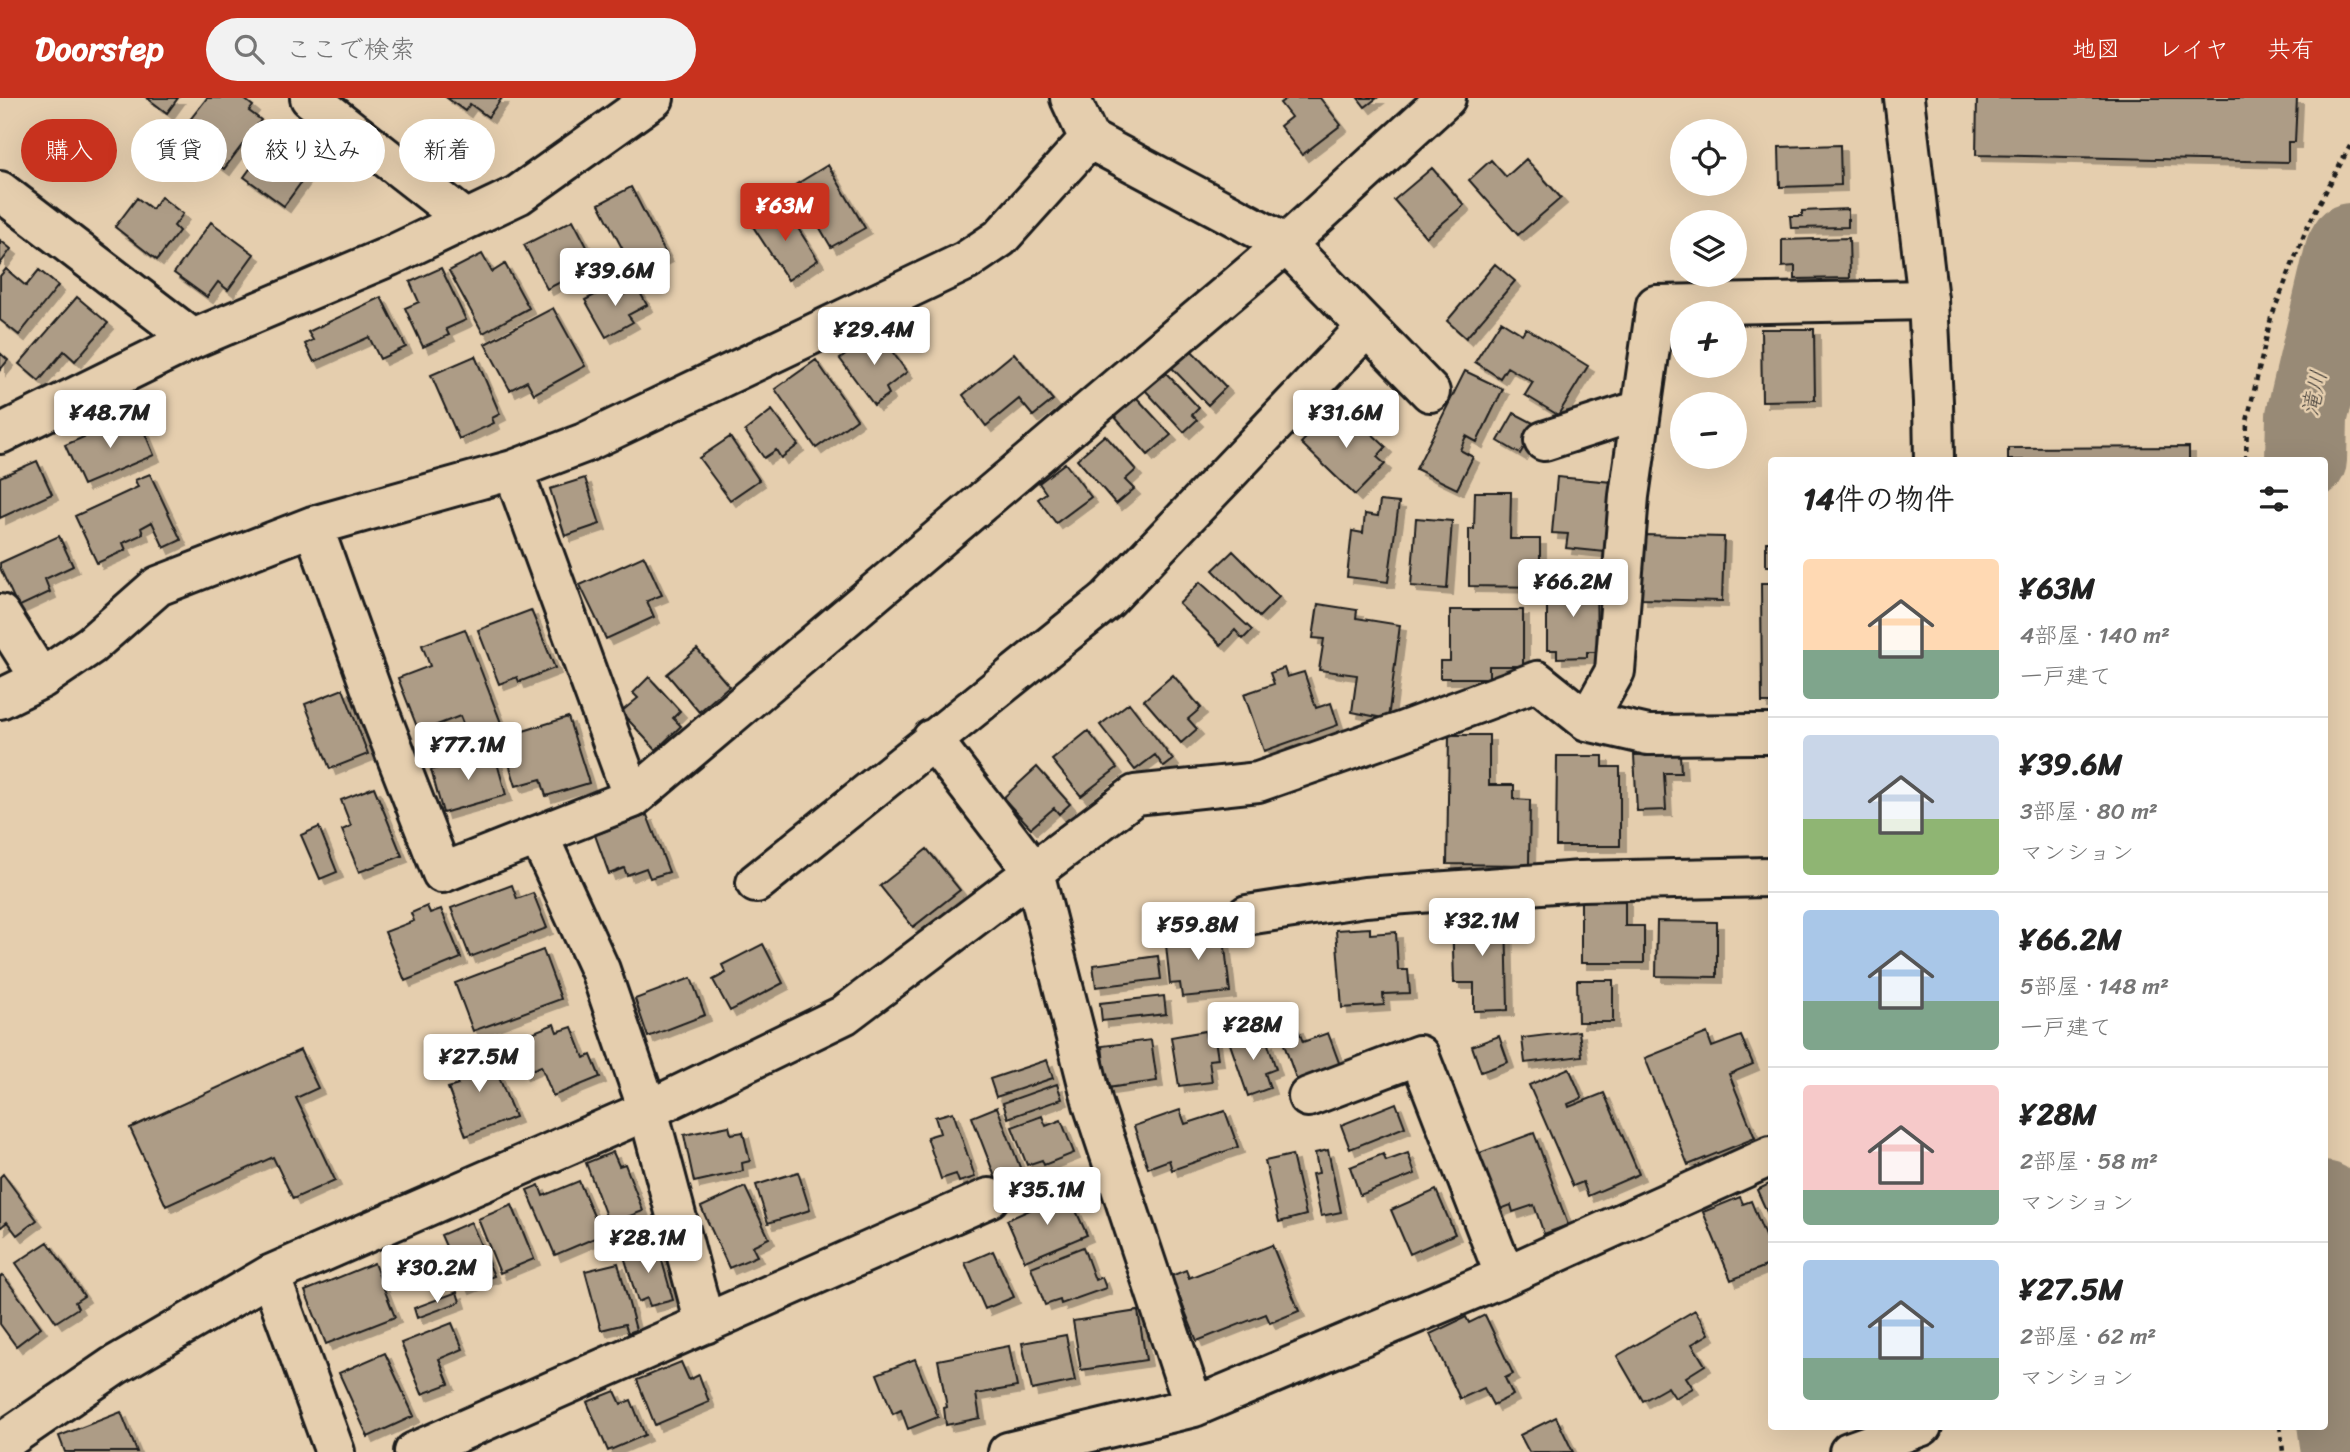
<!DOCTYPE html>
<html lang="ja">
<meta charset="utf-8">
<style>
body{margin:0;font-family:Sriracha,"Klee One",sans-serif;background:#f2f2f2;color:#222;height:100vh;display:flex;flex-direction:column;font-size:26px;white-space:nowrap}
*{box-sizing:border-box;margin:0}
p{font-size:23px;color:#767676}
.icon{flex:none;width:38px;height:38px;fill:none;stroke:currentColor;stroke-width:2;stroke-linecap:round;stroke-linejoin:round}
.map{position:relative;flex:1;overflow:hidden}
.panel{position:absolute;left:1768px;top:359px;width:560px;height:973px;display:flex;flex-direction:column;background:#fff;border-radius:7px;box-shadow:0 7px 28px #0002}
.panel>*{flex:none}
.hud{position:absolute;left:21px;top:21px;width:665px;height:63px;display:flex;gap:14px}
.fabs{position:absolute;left:1670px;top:21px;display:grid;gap:14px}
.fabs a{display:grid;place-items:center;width:77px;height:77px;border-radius:50%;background:#fff;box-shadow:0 7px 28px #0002;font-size:35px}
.price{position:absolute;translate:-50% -60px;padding:0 16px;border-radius:7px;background:#fff;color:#222;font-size:23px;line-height:46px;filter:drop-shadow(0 2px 4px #0008)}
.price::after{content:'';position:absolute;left:50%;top:42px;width:21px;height:16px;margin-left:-10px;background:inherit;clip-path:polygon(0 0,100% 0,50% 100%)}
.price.on{background:#c8321e;color:#fff}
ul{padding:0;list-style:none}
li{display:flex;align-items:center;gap:21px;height:175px;padding:0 35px}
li+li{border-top:2px solid #e0e0e0}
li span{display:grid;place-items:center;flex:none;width:196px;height:140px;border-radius:7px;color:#555}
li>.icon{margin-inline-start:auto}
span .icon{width:84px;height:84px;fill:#fffc;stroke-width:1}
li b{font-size:30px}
h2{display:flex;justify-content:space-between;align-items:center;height:84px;padding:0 35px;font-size:30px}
.pill{padding:0 24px;border-radius:32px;background:#fff;box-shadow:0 7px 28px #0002;font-size:24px;line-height:63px}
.pill.on{background:#c8321e;color:#fff}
header{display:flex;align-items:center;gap:42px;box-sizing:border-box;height:98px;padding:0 35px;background:#c8321e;color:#fff}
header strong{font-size:33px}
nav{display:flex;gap:38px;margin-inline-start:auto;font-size:24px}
.search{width:490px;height:63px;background:#f2f2f2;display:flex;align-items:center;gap:18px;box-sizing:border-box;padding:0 24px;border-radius:38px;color:#767676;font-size:26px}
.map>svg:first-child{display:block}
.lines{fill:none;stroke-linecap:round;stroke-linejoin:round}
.river{stroke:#988a76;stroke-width:82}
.building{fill:#ad9c86;stroke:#1c1c1c;stroke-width:2;filter:url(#shadow)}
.street-casing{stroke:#1c1c1c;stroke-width:44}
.secondary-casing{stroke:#1c1c1c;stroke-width:44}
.path{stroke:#1c1c1c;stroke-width:4.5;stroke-dasharray:5 5;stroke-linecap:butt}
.street{stroke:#e5ceae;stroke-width:38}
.secondary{stroke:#e5ceae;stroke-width:38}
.labels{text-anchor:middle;stroke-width:5;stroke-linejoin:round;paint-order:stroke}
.water-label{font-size:23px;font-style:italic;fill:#47423c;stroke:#e5ceae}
</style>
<header>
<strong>Doorstep</strong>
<div class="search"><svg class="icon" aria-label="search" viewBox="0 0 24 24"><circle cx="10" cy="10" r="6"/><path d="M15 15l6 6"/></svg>ここで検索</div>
<nav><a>地図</a><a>レイヤ</a><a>共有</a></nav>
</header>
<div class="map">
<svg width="2350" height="1354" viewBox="0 0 2350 1354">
<defs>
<filter id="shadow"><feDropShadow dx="6" dy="6" stdDeviation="0" flood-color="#0004"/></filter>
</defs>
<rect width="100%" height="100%" fill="#e5ceae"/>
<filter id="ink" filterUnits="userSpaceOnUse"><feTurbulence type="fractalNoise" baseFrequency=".0143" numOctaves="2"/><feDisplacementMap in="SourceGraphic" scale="14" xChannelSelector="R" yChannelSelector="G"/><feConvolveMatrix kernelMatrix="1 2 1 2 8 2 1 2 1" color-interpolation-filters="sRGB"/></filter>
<g filter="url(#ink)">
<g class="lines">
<path class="river" d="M2306,362L2307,318L2346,153L2350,146
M2324,1104L2331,1272L2342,1354"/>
</g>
<path class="building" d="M147,0H178L167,15Z
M207,0H243L253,8L249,13L261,22L224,71L178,37Z
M447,0H502L488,19L470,6L465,13Z
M1287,0H1320L1341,27L1302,57L1280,28L1291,19L1280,5Z
M1358,0H1377L1365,9Z
M1977,0H2297L2295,44H2288V64L1976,57Z
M290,30L310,45L306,51L319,60L284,108L244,79L276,35L283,39Z
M1840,47L1841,87L1780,89L1779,49Z
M1526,61L1561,100L1518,137L1469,82L1491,62L1506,79Z
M828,67L865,130L831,149L795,87Z
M1432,70L1464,107L1426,139L1394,102Z
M631,89L667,158L635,175L599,106Z
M161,99L183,116L174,128L179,133L157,162L115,129L137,100L152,111Z
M784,108L818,162L788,182L752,127Z
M1848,111V129L1791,130L1790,118H1802V113Z
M573,122L596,166L547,191L524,147Z
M211,124L254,156L228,192L218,184L207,199L174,175Z
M1849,140L1850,180L1795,181V168L1782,169V142Z
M0,142L11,151L0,166Z
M482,156L492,174L505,166L529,210L483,235L449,173Z
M1495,166L1515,183L1466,240L1447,223Z
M441,170L466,222L446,231L449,237L423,249L405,210L419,204L410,184Z
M6,171L26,188L39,172L58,188L19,237L0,222V178Z
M614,187L621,198L637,189L647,207L628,217L633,224L606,239L585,202Z
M77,199L108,225L75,263L64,253L39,283L19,266Z
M381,199L406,249L380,261L369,239L314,264L305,246L313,242L308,234Z
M553,210L585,268L534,296L527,283L510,292L485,246Z
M1501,223L1522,236L1526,230L1588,268L1558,317L1525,297L1533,284L1507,269L1500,280L1475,264Z
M1761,231H1814L1815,302L1762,303Z
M878,234L907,274L886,290L889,296L874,307L840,261Z
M1190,251L1226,289L1208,307L1172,270Z
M0,255L8,262L0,272Z
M1014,255L1053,302L1033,318L1019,301L986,328L963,297Z
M475,258L500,316L492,320L494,325L459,341L431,277Z
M816,262L857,321L816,350L775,291Z
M1465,273L1503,291L1477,344L1466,338L1460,352L1473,359L1457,391L1416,371Z
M1165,274L1199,310L1192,317L1197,322L1184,334L1145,292Z
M1136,299L1171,337L1148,357L1114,318Z
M772,312L798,347L781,360L776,352L764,360L745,333Z
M1333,312L1345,324L1352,317L1386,349L1377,359L1385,366L1355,397L1301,345Z
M1514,315L1537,327L1520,356L1498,343Z
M137,316L154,357L83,387L65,347Z
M1105,337L1136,372L1125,382L1134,391L1116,406L1077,361Z
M730,339L759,382L730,402L699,360Z
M2189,349V362H2008V350Z
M37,363L52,396L0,420V379Z
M1065,365L1091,399L1056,425L1038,401L1046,395L1039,385Z
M150,376L181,442L164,450L152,424L141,430L143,436L123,445L126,452L97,465L75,418L138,389L135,382Z
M1557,379L1612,384L1605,454L1566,450L1568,436L1552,435Z
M585,380L600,426L565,438L550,391Z
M1475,394H1511L1510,441H1540V489L1469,488V431H1474Z
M1380,403L1399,405L1388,484L1347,479L1352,433L1363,435L1365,416L1378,418Z
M1416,420L1452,423L1447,491L1411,488Z
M1643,437L1724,439L1722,503L1641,501Z
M59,438L73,468L45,481L50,494L18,509L0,470V465Z
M1766,444H1771V468H1766Z
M1233,453L1279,499L1259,519L1213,472Z
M644,458L662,497L647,503L654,519L606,541L580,487Z
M1596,479L1597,554H1587V559L1557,560V552H1547V499H1561V480Z
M1200,484L1252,532L1243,541L1235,532L1221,547L1179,506Z
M1761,485H1771V605H1762Z
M1318,506L1357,512L1356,520L1400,527L1388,621L1352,614L1357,577L1319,572L1324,541L1313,540Z
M531,512L555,570L519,584L517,579L499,586L478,532Z
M1450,512H1523V568H1489V580H1440V563H1450Z
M465,531L501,625L468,638L460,618L419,634L398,580L430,568L422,547Z
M697,551L729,588L699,614L667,576Z
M1284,570L1287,579L1304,574L1316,610L1331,605L1338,627L1264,653L1244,596L1274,586L1270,575Z
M1173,577L1201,610L1188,621L1197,631L1181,645L1144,602Z
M649,579L680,613L673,620L681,628L656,652L621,614L638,600L633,595Z
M343,591L368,656L330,671L305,606Z
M1129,605L1173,662L1164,669L1155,657L1135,672L1100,627Z
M568,619L589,685L546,698L541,681L516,688L501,640Z
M1088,633L1117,670L1081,698L1052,662Z
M1449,637H1489V687H1514V701L1530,702L1529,767L1447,766Z
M494,654L506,697L443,715L431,672Z
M1680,656L1681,675H1664L1666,712L1637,713L1634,657Z
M1557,658H1603V669H1620V748H1556Z
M1037,669L1070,706L1059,716L1054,710L1031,730L1003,700Z
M374,689L402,758L359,774L342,732L351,728L341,702Z
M647,717L669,774L650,780L646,770L627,777L624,770L609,776L595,737Z
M319,729L337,774L320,781L301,737Z
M927,751L960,792L913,829L880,788Z
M512,787L517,801L533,795L547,830L470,859L451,810Z
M1581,798H1625V828H1644V865H1581Z
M427,808L430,815L441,811L461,860L405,883L385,834L414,823L411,815Z
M1506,816L1508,912L1474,913V885H1454L1452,817Z
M1657,823L1717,824V879L1656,878Z
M1370,830V836L1396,834L1398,872H1408L1410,895L1383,896L1384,907L1342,910L1336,832Z
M1223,831L1230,894L1182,899L1180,885L1170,886L1165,837Z
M763,846L783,885L730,913L713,882L726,875L722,867Z
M543,852L561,901L473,933L455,885Z
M1158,858L1161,881L1096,889L1093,867Z
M691,880L705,917L648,939L635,901Z
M1577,882H1613V924H1578Z
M1164,898L1166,916L1102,923L1100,905Z
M554,926L557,934L572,929L584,960L591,957L600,979L553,998L541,968L522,976L509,944Z
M1297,929L1303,944L1328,935L1341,970L1298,986L1280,935Z
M1205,933L1206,942L1215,941L1218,961L1209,962L1212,984L1179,988L1171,939Z
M1257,933L1262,946L1267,943L1276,971L1265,975L1270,990L1248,998L1229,943Z
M1579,933L1582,958L1525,965L1522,940Z
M1707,935L1712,949L1741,938L1753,966L1729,976L1755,1040L1688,1067L1645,960Z
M1499,938L1508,964L1481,974L1472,948Z
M1151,942L1157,983L1107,990L1102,948Z
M300,952L318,990L296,1000L335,1082L293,1101L273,1059L166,1108L130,1030Z
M488,952L515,1019L466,1038L448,990L458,987L450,968Z
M1047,962L1053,980L996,999L990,981Z
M1569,970L1582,1000L1568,1006L1569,1009L1604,995L1639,1076L1588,1098L1583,1084L1573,1088L1529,987Z
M1057,986L1062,1001L1008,1020L1003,1005Z
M1396,1005L1405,1029L1350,1051L1341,1027Z
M997,1009L1027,1088L1002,1097L972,1019Z
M1180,1012L1185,1026L1225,1013L1238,1049L1172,1072L1169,1062L1148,1070L1134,1028Z
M953,1014L975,1079L959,1084L956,1076L941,1081L927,1039L940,1035L935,1019Z
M1042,1018L1046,1028L1061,1022L1074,1055L1044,1067L1042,1062L1027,1067L1012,1029Z
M729,1028L731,1036L743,1034L750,1063L742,1065L743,1073L694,1084L684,1037Z
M1534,1035L1568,1127L1544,1136L1534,1107L1513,1114L1511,1107L1495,1113L1474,1057Z
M1328,1052L1341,1114L1321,1118L1312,1076L1319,1075L1315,1055Z
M613,1054L619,1068L625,1066L643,1113L609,1126L586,1065Z
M1408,1055L1415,1076L1360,1097L1350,1069L1383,1056L1386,1063Z
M1292,1057L1306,1117L1279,1124L1265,1063Z
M798,1074L810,1112L768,1125L756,1087Z
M3,1076L37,1122L17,1137L7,1124L0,1130V1079Z
M579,1083L602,1137L555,1157L527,1092L539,1087L543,1098Z
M1771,1085V1123L1757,1092Z
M745,1089L769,1140L752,1148L757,1158L729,1170L701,1109Z
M1436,1092L1455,1136L1410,1156L1391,1112Z
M1068,1095L1087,1137L1025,1163L1007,1122Z
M1740,1099L1743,1106L1751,1103L1771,1153V1166L1731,1182L1703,1114Z
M512,1107L534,1161L500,1175L478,1121Z
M471,1124L494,1178L464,1190L441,1137Z
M48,1144L84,1198L75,1204L78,1210L56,1224L16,1165Z
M657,1145L673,1202L650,1208L647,1200L638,1204L623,1155Z
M1272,1147L1299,1213L1270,1225L1266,1216L1197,1243L1171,1178L1186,1172L1189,1180Z
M1083,1149L1095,1182L1102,1179L1106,1190L1061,1206L1060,1202L1045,1207L1031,1169Z
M993,1153L1014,1199L985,1211L965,1165Z
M374,1165L395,1219L326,1246L305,1193Z
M618,1165L636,1232L628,1235L625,1226L601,1232L585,1173Z
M3,1177L41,1229L16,1248L0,1226V1179Z
M457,1194L460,1204L417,1220L414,1210Z
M1695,1212L1709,1236L1692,1246L1705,1267L1686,1279L1693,1290L1675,1300L1668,1289L1643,1303L1617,1258Z
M1138,1213L1146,1262L1081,1272L1073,1223Z
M1485,1217L1513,1276L1505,1280L1513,1297L1493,1307L1484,1290L1460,1301L1430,1236L1466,1219L1469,1225Z
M452,1225L463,1251L439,1261L449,1286L422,1296L401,1245Z
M1066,1237L1075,1283L1032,1292L1022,1245Z
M1009,1248L1017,1289L976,1296L980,1320L946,1327L944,1310L947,1309L938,1262Z
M385,1255L414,1318L368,1339L339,1275Z
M915,1261L938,1319L908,1331L901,1312L893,1316L877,1276Z
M681,1264L689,1282L699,1277L709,1304L655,1327L637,1282Z
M615,1293L621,1306L631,1302L645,1337L608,1353L587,1304Z
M121,1314L137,1354H65L59,1338Z
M1556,1319L1573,1354H1529L1520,1337Z"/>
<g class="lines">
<defs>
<path id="street" d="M310,0L465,121
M0,93L193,241
M1367,229L1430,294
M0,336L193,241L390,158L518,97L654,0
M1544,343L1640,312
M513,372L633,700
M313,428L380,616L442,775L633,700L1286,146L1446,0
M0,516L41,581
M0,601L41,581L91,547L158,488L313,428L513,372L584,345L966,163L1000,140L1089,41
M1587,623L1615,573L1629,398L1656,207L1928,202
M932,641L1034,774L1093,1006L1194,1309
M539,739L600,872L648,1012L705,1226
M756,785L1107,502L1367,229L1286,146L1089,41L1070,0
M1247,817L1365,799L1581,783L1771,779
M1308,999L1419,957L1505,1178
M270,1177L335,1354
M0,1346L114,1268L270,1177L648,1012L844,917L1135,697L1258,684L1401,634L1537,583L1587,623L1648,637L1771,636
M414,1354L989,1100
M1008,1354L1194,1309L1505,1178L1771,1058"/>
<path id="secondary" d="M1904,0L1928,202L1933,304L1934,362
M1849,1354L1922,1328"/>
</defs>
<use href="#street" class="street-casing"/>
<use href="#secondary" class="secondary-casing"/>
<path class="path" d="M2246,362L2247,323L2271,220L2308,127L2350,48
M2280,1328L2283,1354"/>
<use href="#street" class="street"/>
<use href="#secondary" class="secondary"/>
</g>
</g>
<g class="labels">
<g class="water-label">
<text transform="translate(2314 295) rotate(-78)" y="8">滝川</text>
</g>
</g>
</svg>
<div class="fabs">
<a><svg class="icon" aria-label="locate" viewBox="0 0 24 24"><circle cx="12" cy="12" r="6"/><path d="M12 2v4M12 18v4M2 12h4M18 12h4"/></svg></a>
<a><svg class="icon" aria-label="layers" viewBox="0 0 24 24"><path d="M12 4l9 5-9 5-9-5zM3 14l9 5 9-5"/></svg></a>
<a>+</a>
<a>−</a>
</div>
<b class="price on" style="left:785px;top:145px">¥63M</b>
<b class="price" style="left:615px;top:210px">¥39.6M</b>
<b class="price" style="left:874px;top:269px">¥29.4M</b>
<b class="price" style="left:110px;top:352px">¥48.7M</b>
<b class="price" style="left:1346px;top:352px">¥31.6M</b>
<b class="price" style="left:1573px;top:521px">¥66.2M</b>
<b class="price" style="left:468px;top:684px">¥77.1M</b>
<b class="price" style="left:1482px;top:860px">¥32.1M</b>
<b class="price" style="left:1198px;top:864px">¥59.8M</b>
<b class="price" style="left:1253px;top:964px">¥28M</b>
<b class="price" style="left:479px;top:996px">¥27.5M</b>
<b class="price" style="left:1047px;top:1129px">¥35.1M</b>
<b class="price" style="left:648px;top:1177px">¥28.1M</b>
<b class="price" style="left:437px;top:1207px">¥30.2M</b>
<div class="hud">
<a class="pill on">購入</a>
<a class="pill">賃貸</a>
<a class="pill">絞り込み</a>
<a class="pill">新着</a>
</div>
<section class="panel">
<h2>14件の物件<svg class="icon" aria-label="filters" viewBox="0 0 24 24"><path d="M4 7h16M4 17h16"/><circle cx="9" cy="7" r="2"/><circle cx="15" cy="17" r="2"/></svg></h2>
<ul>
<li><span style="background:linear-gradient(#ffd9b3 65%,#7fa58c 0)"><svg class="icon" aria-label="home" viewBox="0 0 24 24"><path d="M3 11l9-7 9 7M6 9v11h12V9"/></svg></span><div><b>¥63M</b><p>4部屋 · 140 m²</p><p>一戸建て</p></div></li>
<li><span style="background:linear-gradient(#c9d6e8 60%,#8fb573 0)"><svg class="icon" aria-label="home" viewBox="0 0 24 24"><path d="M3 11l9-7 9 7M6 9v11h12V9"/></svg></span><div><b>¥39.6M</b><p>3部屋 · 80 m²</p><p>マンション</p></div></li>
<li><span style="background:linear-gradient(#a9c7e8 65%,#7fa58c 0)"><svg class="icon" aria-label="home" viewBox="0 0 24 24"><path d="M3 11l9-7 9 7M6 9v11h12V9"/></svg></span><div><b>¥66.2M</b><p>5部屋 · 148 m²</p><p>一戸建て</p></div></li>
<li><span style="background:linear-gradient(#f6c9c9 75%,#7fa58c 0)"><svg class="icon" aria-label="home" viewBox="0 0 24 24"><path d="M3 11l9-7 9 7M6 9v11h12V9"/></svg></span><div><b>¥28M</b><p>2部屋 · 58 m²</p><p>マンション</p></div></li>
<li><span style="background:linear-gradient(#a9c7e8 70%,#7fa58c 0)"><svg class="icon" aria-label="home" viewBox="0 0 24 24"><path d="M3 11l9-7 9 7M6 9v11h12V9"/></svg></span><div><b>¥27.5M</b><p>2部屋 · 62 m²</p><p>マンション</p></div></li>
</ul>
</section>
</div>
